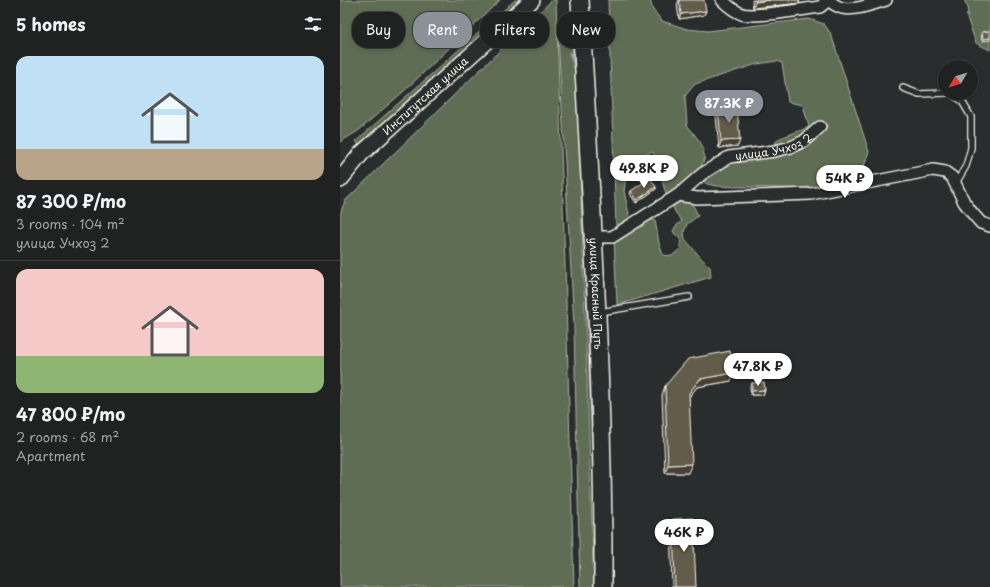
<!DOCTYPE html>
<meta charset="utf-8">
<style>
body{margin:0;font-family:"Playpen Sans",sans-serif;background:#2d2f2f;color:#f1f3f6;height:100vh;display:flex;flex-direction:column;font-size:15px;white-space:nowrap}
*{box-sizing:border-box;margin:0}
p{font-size:13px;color:#a2a4a5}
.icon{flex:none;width:22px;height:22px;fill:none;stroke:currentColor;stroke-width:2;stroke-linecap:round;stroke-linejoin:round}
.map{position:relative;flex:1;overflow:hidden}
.drawer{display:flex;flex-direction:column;background:#202222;width:340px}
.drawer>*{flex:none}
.hud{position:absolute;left:12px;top:12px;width:380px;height:36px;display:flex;gap:8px}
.needle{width:26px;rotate:232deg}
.controls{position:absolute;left:598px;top:60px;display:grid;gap:8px}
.controls a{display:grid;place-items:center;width:40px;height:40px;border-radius:50%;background:#202222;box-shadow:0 2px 6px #0003,0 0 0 1px #3d3f40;font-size:20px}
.price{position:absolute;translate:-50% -34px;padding:0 9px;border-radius:14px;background:#fff;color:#222;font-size:13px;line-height:26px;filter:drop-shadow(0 1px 2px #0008)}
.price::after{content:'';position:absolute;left:50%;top:24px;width:12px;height:9px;margin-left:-6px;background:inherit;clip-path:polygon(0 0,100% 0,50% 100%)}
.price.active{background:#8c9099;color:#fff}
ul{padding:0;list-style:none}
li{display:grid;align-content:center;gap:8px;height:212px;padding:0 16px}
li+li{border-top:1px solid #3d3f40}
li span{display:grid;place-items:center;height:124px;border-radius:12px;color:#555}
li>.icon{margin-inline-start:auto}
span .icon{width:72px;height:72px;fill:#fffc;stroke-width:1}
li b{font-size:17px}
h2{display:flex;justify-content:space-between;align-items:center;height:48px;padding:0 16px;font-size:17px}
.chip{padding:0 14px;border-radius:16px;background:#202222;box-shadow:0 2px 6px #0003,0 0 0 1px #3d3f40;font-size:14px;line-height:36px}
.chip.active{background:#8c9099;color:#fff}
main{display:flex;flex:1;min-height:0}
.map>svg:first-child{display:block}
.green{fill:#606d54;stroke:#aaaf9e}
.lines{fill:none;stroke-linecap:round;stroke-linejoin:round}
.stream{stroke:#8f9b9f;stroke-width:3}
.lane-casing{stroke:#f4f1e8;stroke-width:8}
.street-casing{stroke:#f4f1e8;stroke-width:14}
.secondary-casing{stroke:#f4f1e8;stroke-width:18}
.primary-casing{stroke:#f4f1e8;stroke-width:20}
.lane{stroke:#2a2d2e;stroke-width:5.5}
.street{stroke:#2a2d2e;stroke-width:11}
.secondary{stroke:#2a2d2e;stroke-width:15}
.primary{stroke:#2a2d2e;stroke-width:17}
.wall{fill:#564f41;stroke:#f4f1e8}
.shaded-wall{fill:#464035;stroke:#f4f1e8}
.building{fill:#645c4c;stroke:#f4f1e8}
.labels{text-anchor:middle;stroke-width:3;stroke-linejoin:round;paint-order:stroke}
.street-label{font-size:11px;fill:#f4f1e8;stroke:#2a2d2e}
</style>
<main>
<section class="drawer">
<h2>5 homes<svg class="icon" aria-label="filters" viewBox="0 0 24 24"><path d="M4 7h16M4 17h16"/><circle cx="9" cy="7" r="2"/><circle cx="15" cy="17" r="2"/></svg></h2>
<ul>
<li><span style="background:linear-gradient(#bfe0f5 75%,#b9a48a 0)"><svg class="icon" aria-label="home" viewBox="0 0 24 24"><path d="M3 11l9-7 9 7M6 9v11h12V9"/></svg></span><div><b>87 300 ₽/mo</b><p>3 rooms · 104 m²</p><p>улица Учхоз 2</p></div></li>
<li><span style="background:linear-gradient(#f6c9c9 70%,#8fb573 0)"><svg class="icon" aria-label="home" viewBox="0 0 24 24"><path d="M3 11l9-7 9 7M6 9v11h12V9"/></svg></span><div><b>47 800 ₽/mo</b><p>2 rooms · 68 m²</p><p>Apartment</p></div></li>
</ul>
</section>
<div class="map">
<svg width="650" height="587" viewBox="0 0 650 587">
<rect width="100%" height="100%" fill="#2a2d2e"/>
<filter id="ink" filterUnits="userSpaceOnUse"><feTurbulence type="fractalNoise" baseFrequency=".025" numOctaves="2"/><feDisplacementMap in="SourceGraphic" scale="8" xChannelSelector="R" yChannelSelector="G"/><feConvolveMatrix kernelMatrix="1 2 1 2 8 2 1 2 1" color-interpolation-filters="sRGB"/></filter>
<g filter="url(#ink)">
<path class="green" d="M0,0H160L64,91L18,131L0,142Z
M175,0H188L21,148L16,141Z
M212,0H216L225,264L234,587H0V214L5,201Z
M268,0H310L313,10L322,21L347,29L368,31L469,19L484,24L491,34L529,152L523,169L515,177L494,183L469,189L376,186L367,184L363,181L365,174C381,164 401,161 417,152C424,149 427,145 434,145L438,139L469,127L463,105L448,102L442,63L437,61L417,64L355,84L345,96L347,125L361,143L365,158L357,175L327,197L313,152L289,158L284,191L290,219L279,229L276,227Z
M625,0H650V50L636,43L626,15H628L627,4H625Z
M218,36H232L233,62L237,73L254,587H240L234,326Z
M343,195L354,207L358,216L347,224L344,232L345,239L361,258L370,267L371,277L277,305L274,237L307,220H315L319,243L323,255L332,256L341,248L340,239L333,232L335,227L342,221L335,212L332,204Z"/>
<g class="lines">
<path class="stream" d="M230,53L236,70
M244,215L254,488"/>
<defs>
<path id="lane" d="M563,88L579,94L607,93
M610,93L622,101L631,117V148L626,166L616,183
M266,311L349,297"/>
<g id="street">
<path d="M382,0C388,6 394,11 402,14C415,18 464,9 480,7L485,3V0"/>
<path d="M488,0C492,3 497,7 502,8C515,11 533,4 546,0"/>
<path d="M338,195L357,198L471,194L593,170L605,172L612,177L624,202L633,214L641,223L650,226"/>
<path id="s1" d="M263,237H272L338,195L362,174L389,157L435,151L451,147L464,141L480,127"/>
</g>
<g id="secondary">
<path id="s2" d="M0,180L21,154L192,0"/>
</g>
<g id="primary">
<path id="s3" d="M240,0C251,195 264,391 263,587"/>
</g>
</defs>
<use href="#lane" class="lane-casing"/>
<use href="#street" class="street-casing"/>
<use href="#secondary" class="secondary-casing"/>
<use href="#primary" class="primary-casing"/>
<use href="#lane" class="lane"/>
<use href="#street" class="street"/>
<use href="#secondary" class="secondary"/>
<use href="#primary" class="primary"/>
</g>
<path class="wall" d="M339,0L366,11L364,15L339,19L337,5Z
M412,0H460L459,3L413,8Z
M650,31L642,41L641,34L642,32Z
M378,109L398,146L379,148L376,116Z
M316,187V189L296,203L290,194L291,191Z
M391,381L357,387L349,397L348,473H325L322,395L325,386Z
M412,383L425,390L423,395H411L410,387Z
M333,519L356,587H332L330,528Z"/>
<path class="shaded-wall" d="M430,0H460L459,3L413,8L415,2Z
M366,11L364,15L339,19L341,14Z
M650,38V40L642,41L643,39Z
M400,140L398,146L379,148L381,141Z
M316,187V189L296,203L297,200Z
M394,373L391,381L357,387L346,401L349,393L360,379Z
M425,390L423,395H411L412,391Z
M352,464L348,473H325L328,465Z"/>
<path class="building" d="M339,0H364L366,11L341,14Z
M415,0H430L415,2Z
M650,31V38L643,39L642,32Z
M397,107L400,140L381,141L378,109Z
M310,178L316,187L297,200L291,191Z
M390,351L394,373L360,379L349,393L352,464L328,465L325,386L348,359Z
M424,382L425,390L412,391V383Z
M353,518L356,587H335L333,519Z"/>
</g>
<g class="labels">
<g class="street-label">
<text dy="4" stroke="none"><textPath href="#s2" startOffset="120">Институтская улица</textPath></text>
<text dy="4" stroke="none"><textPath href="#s1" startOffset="197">улица Учхоз 2</textPath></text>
<text dy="4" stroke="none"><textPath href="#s3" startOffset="294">улица Красный Путь</textPath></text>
</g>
</g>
</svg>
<div class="controls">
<a><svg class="needle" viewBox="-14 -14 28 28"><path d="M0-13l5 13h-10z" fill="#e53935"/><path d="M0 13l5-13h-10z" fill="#a2a4a5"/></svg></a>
</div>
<b class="price active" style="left:389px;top:124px">87.3K ₽</b>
<b class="price" style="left:304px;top:189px">49.8K ₽</b>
<b class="price" style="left:505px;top:199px">54K ₽</b>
<b class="price" style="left:418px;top:387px">47.8K ₽</b>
<b class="price" style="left:344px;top:553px">46K ₽</b>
<div class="hud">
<a class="chip">Buy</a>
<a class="chip active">Rent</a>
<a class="chip">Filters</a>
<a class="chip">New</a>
</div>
</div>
</main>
